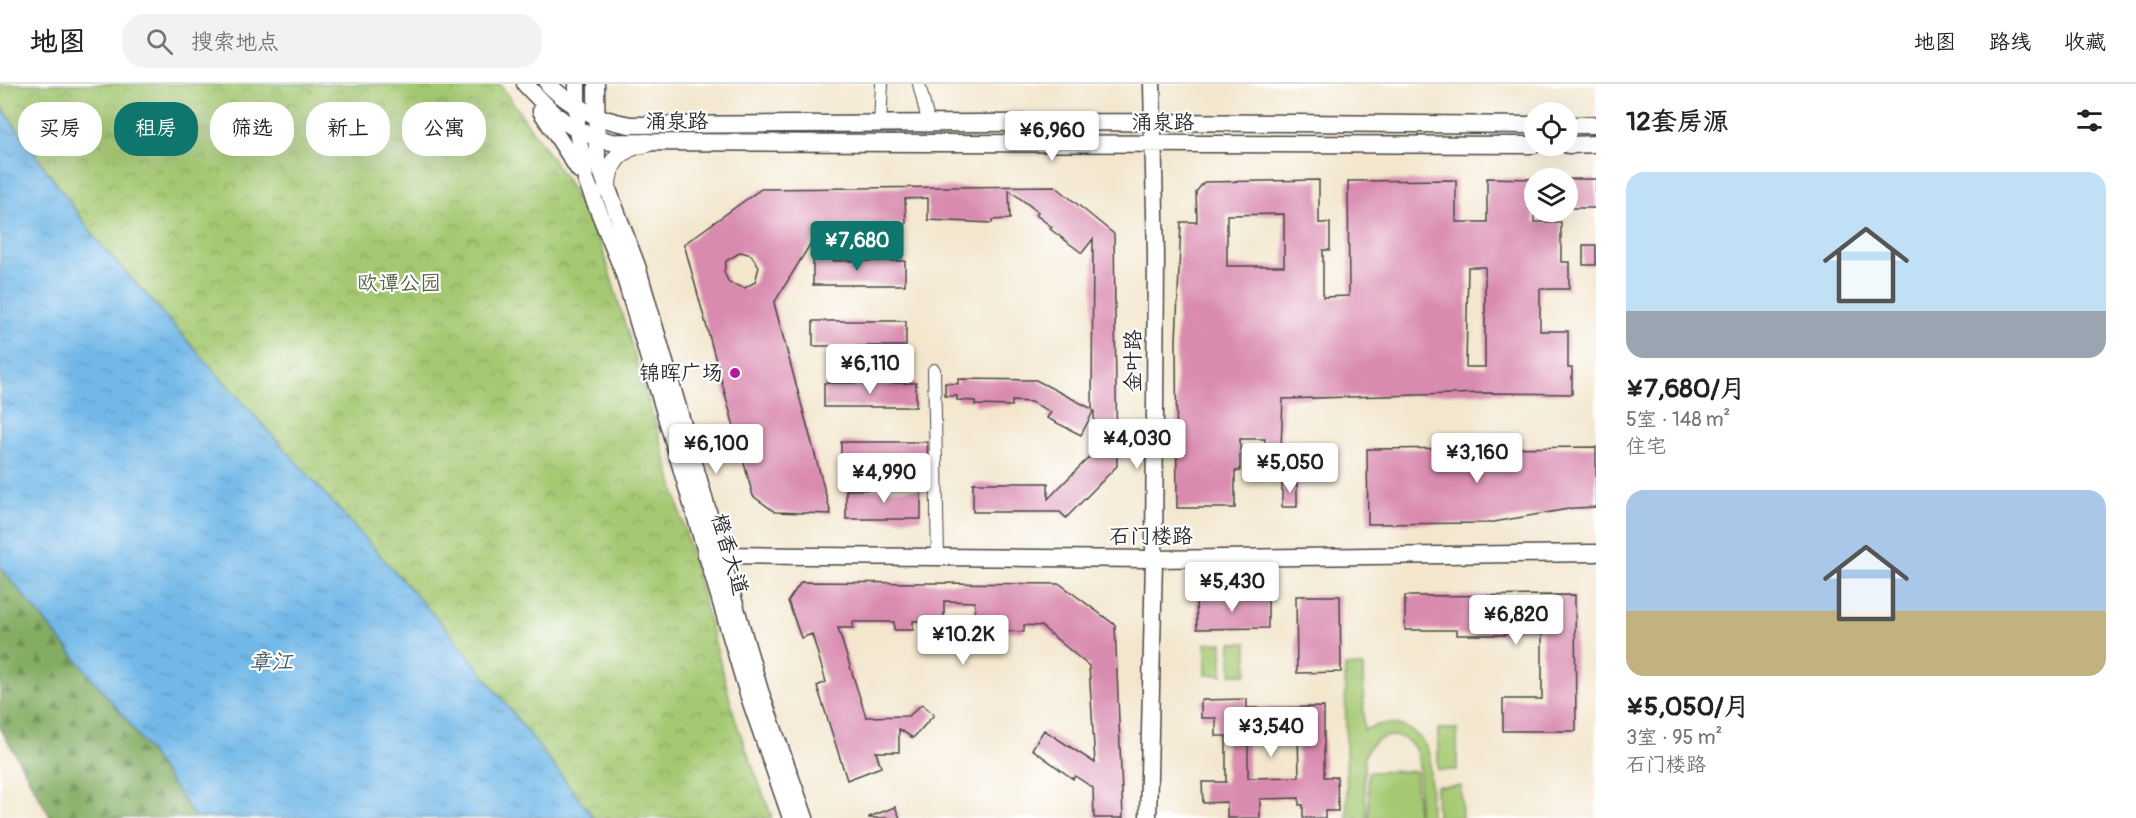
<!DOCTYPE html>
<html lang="zh">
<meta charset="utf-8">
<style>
body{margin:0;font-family:Pangolin,"LXGW WenKai TC",sans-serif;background:#f2f2f2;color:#222;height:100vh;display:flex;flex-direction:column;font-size:22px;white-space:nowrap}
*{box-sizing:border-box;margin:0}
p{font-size:20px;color:#767676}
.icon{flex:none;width:33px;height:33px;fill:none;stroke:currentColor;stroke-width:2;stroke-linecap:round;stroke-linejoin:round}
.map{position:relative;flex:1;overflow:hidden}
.side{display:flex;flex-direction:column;background:#fff;width:540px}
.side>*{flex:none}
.top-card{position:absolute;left:18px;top:18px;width:570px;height:54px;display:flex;gap:12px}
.fabs{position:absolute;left:1524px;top:18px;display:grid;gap:12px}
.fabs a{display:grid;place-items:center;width:54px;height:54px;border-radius:50%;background:#fff;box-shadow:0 6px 24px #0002;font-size:30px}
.price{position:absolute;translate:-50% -51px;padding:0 14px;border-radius:6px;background:#fff;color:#222;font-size:20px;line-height:39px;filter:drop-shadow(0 2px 3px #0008)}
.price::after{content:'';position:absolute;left:50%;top:36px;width:18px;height:14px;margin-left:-9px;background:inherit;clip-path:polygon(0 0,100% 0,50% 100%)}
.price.selected{background:#0f766e;color:#fff}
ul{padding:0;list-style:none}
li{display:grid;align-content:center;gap:12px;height:318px;padding:0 30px}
li span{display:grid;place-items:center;height:186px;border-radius:18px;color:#555}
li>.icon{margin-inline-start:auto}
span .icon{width:108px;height:108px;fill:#fffc;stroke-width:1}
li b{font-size:26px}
h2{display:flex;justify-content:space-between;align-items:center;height:72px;padding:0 30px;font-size:26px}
.pill{padding:0 21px;border-radius:24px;background:#fff;box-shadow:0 6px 24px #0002;font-size:21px;line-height:54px}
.pill.selected{background:#0f766e;color:#fff}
header{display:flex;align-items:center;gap:36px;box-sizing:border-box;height:84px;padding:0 30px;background:#fff;border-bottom:2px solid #e0e0e0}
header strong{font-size:28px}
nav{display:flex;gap:33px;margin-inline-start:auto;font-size:21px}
.search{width:420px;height:54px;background:#f2f2f2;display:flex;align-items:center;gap:15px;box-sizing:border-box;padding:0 21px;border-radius:24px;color:#767676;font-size:22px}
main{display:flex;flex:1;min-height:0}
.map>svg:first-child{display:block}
.grass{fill:#a5c972;stroke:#687a4e;stroke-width:1.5}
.forest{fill:url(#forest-firs);stroke:#586c48;stroke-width:1.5}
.park{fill:url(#park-crowns);stroke:#687a4e;stroke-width:1.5}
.water{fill:url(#water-ripples);stroke:#4e728a;stroke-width:1.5}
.building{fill:#d98aaf;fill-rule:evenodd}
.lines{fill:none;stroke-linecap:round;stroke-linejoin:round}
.street-casing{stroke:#494743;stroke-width:14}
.secondary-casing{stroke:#494743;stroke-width:19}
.primary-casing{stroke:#494743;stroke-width:20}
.street{stroke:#fff;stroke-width:12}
.secondary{stroke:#fff;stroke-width:16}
.primary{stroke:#fff;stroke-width:18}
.poi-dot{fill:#b5179e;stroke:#fff;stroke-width:2}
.labels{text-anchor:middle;stroke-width:4.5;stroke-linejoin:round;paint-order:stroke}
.street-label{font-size:21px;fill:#2b2b2b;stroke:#fff}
.park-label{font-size:21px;fill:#566244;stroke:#fff}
.poi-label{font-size:21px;fill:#2b2b2b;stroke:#fff;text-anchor:end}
.water-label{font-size:22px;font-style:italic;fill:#445c6d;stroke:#fff}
</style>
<header>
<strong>地图</strong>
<div class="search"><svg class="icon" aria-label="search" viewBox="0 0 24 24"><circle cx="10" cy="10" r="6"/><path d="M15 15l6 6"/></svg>搜索地点</div>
<nav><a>地图</a><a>路线</a><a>收藏</a></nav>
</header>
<main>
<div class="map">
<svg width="1596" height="734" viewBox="0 0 1596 734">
<defs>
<pattern id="forest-firs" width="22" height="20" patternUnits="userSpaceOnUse" patternTransform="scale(1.5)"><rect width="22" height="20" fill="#84ad64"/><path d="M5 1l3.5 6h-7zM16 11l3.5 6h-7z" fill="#6c8d53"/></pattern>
<pattern id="park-crowns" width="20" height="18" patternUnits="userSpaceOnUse" patternTransform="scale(1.5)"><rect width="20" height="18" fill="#a5c972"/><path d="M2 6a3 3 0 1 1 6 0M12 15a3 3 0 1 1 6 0" fill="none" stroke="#87a35e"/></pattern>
<pattern id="water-ripples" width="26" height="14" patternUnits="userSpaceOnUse" patternTransform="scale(1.5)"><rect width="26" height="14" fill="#71b8e8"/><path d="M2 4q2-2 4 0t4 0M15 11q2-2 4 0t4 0" fill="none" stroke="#5d96bc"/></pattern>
</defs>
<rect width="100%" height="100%" fill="#fff"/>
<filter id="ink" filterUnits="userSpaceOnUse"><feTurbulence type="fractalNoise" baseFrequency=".0167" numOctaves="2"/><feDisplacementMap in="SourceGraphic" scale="12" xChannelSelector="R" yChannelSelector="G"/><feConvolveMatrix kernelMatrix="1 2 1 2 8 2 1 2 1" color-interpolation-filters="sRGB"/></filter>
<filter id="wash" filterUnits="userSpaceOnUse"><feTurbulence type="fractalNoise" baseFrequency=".008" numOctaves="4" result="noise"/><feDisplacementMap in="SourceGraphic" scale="24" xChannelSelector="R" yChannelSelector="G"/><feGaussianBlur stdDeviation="1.35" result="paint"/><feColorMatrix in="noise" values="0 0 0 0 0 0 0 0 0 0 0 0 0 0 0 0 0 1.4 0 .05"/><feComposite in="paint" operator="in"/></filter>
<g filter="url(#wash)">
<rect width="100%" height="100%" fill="#f3e6cd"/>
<path class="grass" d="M1222,559V591H1206V559Z
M1231,559H1247V590H1231Z
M1345,582H1363L1364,646C1392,632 1420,642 1430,673L1431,734H1418C1418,715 1421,693 1418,674C1414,647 1376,645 1366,669C1361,683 1366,718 1367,734H1347Z
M1438,645H1457V686H1438Z
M1416,687L1417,734H1369L1368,688Z
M1436,702H1461L1462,734H1437Z"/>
<path class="forest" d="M0,483L127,636L196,734H51L0,643Z"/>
<path class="park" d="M0,0H500L567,97L601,161L664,368L736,638L772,734H594L457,557L96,155L0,21Z"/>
<path class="water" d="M0,21L96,155L457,557L594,734H196L127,636L0,483Z"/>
<g id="blocks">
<path class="building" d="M1487,94L1534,95V138H1561V178H1569V205H1540V247H1568V284H1572V310L1485,309L1283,315L1280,387H1265V355H1240V387H1235V424H1177L1176,257L1181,138H1197L1196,108L1204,98L1319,96V139H1330V166H1323V213L1349,212L1348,97L1456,96V138H1487ZM1284,130V182H1227V131ZM1468,183H1485V283H1466Z
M1568,95H1596V124H1568Z
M1055,102L1114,150L1117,382L1066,434L1060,428H973V399H1048V415L1095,367L1094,326L1081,351L1047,334L1051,328L1031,318L1012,317V322L975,321V317L957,316V312H945V299L958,300V295L1036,296L1092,325L1093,155L1082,169L1050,145L1052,143L1036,131L1038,128L1009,106L1010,135L992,136V139L928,136V114L905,115L906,140L822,141L774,219L831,430L775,428L753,412L684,160L761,105ZM741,168L751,171L759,183L755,198L745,204L729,199L724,188L726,177Z
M1583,161H1596V181H1583Z
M813,171H833V177H905V201H813Z
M813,237H906V262H813Z
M824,299H916V323H824Z
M841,358H927L928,383H841Z
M1596,363V423L1574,424L1488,439L1368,440L1367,365Z
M1282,396H1297V423H1282Z
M921,405V435H846V406Z
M801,498L1060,500L1115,541L1123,734H1094L1093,704L1075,692L1073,695L1032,665L1044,646L1095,679L1089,582L1041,542L1024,541V548L1002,547V540L974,539L975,518L944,517V537H913V546H894V538H853V544H838L866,633L909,632L922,620L934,631L913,654L899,645V668H876L881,683L847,696L817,602L826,598L812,550L801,554L788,517Z
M1575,511L1576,647H1503V615H1542V547H1504L1506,551H1457V546H1405V512Z
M1296,512H1340L1341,588L1297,589Z
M1268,513V544L1197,545L1196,514Z
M1247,615V624L1324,623V693H1337L1338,727H1325V734H1303V721H1299V714L1260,715V734H1227V718L1203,719L1202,698H1226V652H1216V634H1201V616ZM1294,641V650H1298L1299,693L1248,694V642Z
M895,723L900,734H869V733Z"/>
</g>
</g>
<g filter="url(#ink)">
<use href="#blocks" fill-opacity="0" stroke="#494743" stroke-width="1.5"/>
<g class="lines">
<defs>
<path id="street" d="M919,0L929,41
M880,41L882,0
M934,286L938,472"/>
<path id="secondary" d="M525,0C556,33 566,45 611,58L1534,61
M548,0C570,22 599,36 630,41L1153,38L1534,41
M577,0V47L586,96L623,187L748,610L791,734
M596,0L597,76L637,182L760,607L805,734
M541,27L579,86
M1568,41H1596
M1568,61L1596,60
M706,471L1154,475L1596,469
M1148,734L1154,475L1156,172L1152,0"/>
<path id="primary" d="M607,105C606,79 622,62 647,59"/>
</defs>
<use href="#street" class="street-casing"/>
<use href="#secondary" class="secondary-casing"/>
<use href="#primary" class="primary-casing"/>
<use href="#street" class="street"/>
<use href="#secondary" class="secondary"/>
<use href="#primary" class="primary"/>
</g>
</g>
<circle class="poi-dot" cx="735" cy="289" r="6"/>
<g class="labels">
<g class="street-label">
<text x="677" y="44">涌泉路</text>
<text x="1163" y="45">涌泉路</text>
<text transform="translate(1133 277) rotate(-90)" y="7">金叶路</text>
<text x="1151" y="459">石门楼路</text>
<text transform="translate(730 470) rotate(74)" y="7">橙香大道</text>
</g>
<g class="park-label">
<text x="399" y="206">欧谭公园</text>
</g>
<g class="poi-label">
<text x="723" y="296">锦晖广场</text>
</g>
<g class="water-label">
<text x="271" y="585">章江</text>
</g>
</g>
</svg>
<div class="fabs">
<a><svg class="icon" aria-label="locate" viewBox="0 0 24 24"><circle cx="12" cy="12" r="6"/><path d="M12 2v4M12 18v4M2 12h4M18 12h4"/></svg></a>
<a><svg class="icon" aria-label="layers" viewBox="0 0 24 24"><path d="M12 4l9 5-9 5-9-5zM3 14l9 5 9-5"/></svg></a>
</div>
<b class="price" style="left:1052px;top:78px">¥6,960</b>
<b class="price selected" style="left:857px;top:188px">¥7,680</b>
<b class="price" style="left:870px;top:311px">¥6,110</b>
<b class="price" style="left:1137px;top:386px">¥4,030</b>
<b class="price" style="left:716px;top:391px">¥6,100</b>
<b class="price" style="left:1477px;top:400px">¥3,160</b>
<b class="price" style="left:1290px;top:410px">¥5,050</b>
<b class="price" style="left:884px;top:420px">¥4,990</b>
<b class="price" style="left:1232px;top:529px">¥5,430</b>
<b class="price" style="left:1516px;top:562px">¥6,820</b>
<b class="price" style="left:963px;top:582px">¥10.2K</b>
<b class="price" style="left:1271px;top:674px">¥3,540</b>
<div class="top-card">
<a class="pill">买房</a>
<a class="pill selected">租房</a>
<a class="pill">筛选</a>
<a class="pill">新上</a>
<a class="pill">公寓</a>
</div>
</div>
<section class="side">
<h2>12套房源<svg class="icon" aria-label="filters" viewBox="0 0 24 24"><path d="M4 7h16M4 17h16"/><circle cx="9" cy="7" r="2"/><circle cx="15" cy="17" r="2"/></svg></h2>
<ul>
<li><span style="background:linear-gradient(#bfe0f5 75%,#9aa5b1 0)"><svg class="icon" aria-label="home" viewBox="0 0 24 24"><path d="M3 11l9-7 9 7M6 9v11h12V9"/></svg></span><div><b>¥7,680/月</b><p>5室 · 148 m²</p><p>住宅</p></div></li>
<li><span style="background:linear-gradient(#a9c7e8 65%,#c2b280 0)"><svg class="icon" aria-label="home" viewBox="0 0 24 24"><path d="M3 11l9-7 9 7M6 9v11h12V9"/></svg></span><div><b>¥5,050/月</b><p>3室 · 95 m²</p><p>石门楼路</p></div></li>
</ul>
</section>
</main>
